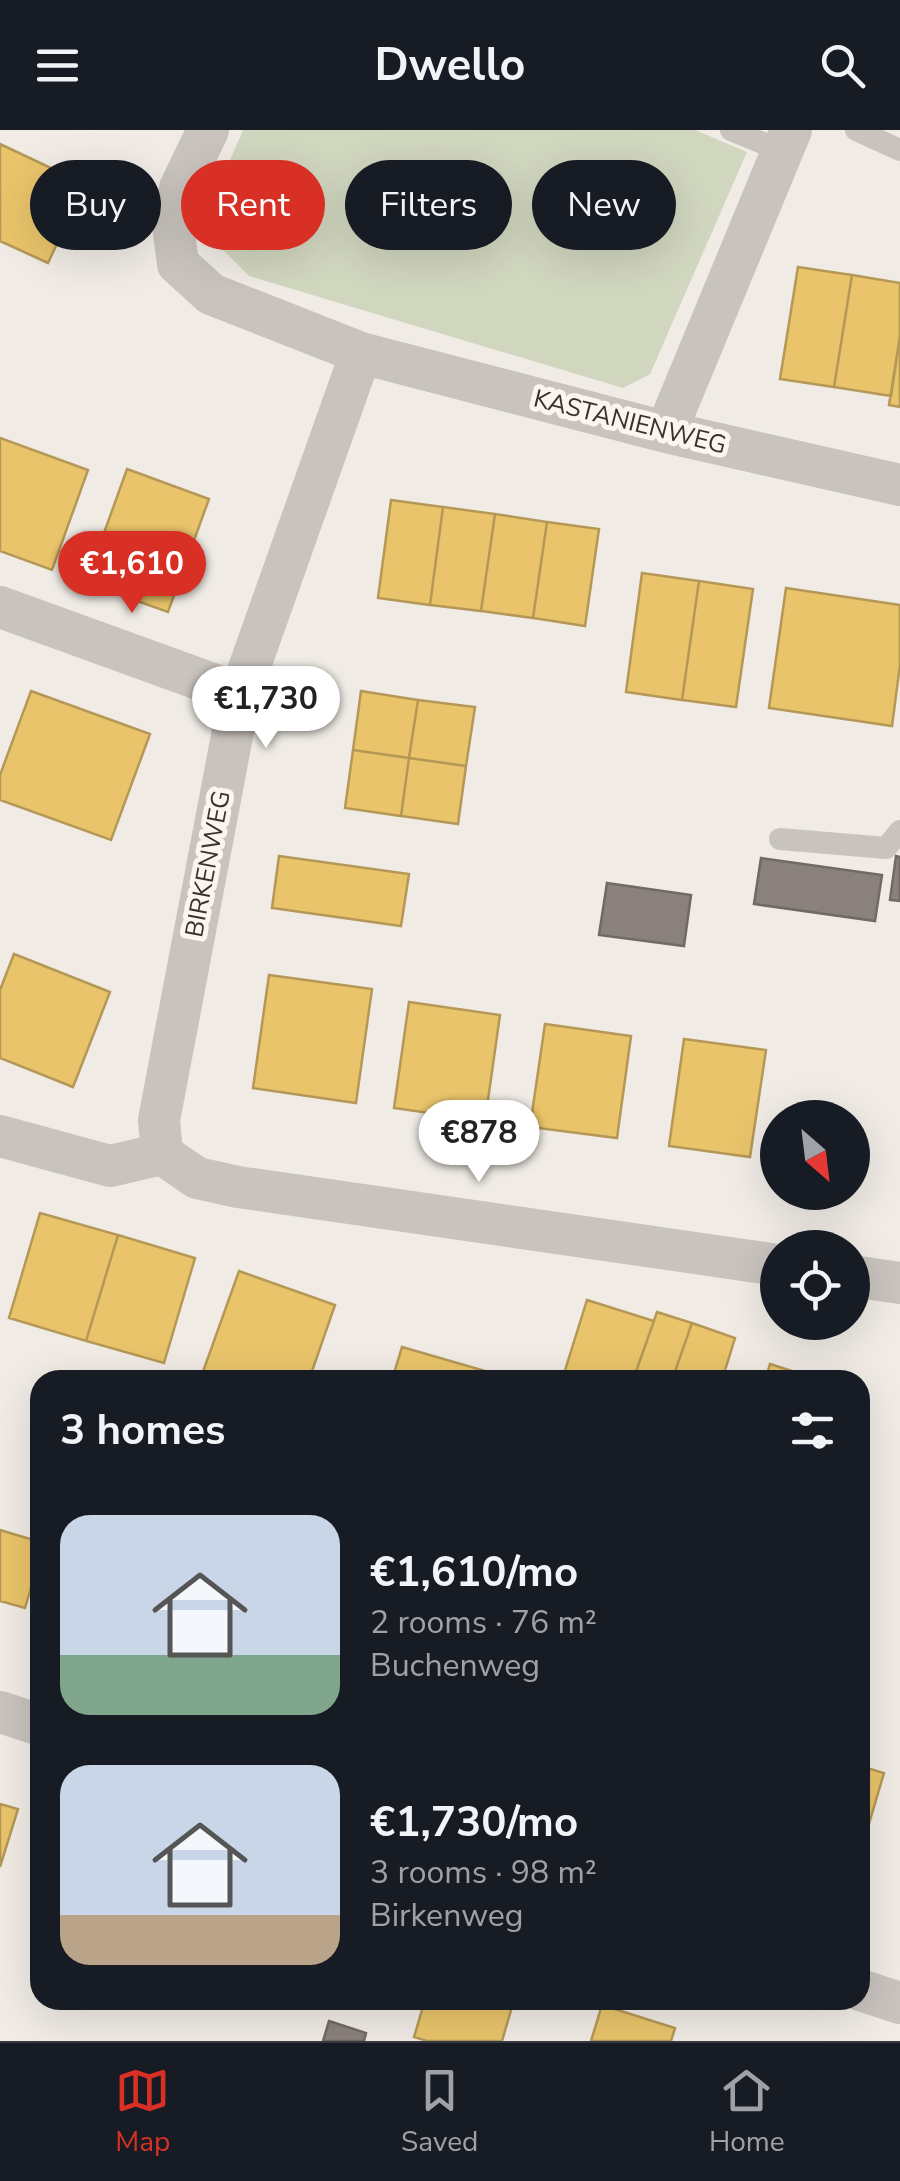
<!DOCTYPE html>
<meta charset="utf-8">
<style>
body{margin:0;font-family:"Nunito Sans",sans-serif;background:#20242c;color:#f1f3f6;height:100vh;display:flex;flex-direction:column;font-size:38px;white-space:nowrap}
*{box-sizing:border-box;margin:0}
p{font-size:32px;color:#9ea1a6}
.icon{flex:none;width:55px;height:55px;fill:none;stroke:currentColor;stroke-width:2;stroke-linecap:round;stroke-linejoin:round}
.map{position:relative;flex:1;overflow:hidden}
.sheet{position:absolute;left:30px;top:1240px;width:840px;height:640px;display:flex;flex-direction:column;background:#171b24;border-radius:30px;box-shadow:0 10px 40px #0002}
.sheet>*{flex:none}
.banner{position:absolute;left:30px;top:30px;width:840px;height:90px;display:flex;gap:20px}
.needle{width:65px;rotate:152deg}
.fabs{position:absolute;left:760px;top:970px;display:grid;gap:20px}
.fabs a{display:grid;place-items:center;width:110px;height:110px;border-radius:50%;background:#171b24;box-shadow:0 10px 40px #0002;font-size:50px}
.price{position:absolute;translate:-50% -85px;padding:0 22px;border-radius:35px;background:#fff;color:#222;font-size:32px;line-height:65px;filter:drop-shadow(0 2px 5px #0008)}
.price::after{content:'';position:absolute;left:50%;top:60px;width:30px;height:22px;margin-left:-15px;background:inherit;clip-path:polygon(0 0,100% 0,50% 100%)}
.price.on{background:#d93025;color:#fff}
ul{padding:0;list-style:none}
li{display:flex;align-items:center;gap:30px;height:250px;padding:0 30px}
li span{display:grid;place-items:center;flex:none;width:280px;height:200px;border-radius:30px;color:#555}
li>.icon{margin-inline-start:auto}
span .icon{width:120px;height:120px;fill:#fffc;stroke-width:1}
li b{font-size:42px}
h2{display:flex;justify-content:space-between;align-items:center;height:120px;padding:0 30px;font-size:42px}
.pill{padding:0 35px;border-radius:45px;background:#171b24;box-shadow:0 10px 40px #0002;font-size:35px;line-height:90px}
.pill.on{background:#d93025;color:#fff}
header{display:flex;justify-content:space-between;align-items:center;height:130px;padding:0 30px;background:#171b24;font-size:45px;font-weight:700}
.tabs{display:flex;justify-content:space-around;align-items:center;height:140px;border-top:2px solid #363941;background:#171b24;font-size:28px;color:#9ea1a6}
.tabs a{display:grid;justify-items:center;gap:5px}
.tabs .on{color:#d93025}
.map>svg:first-child{display:block}
</style>
<header><svg class="icon" aria-label="menu" viewBox="0 0 24 24"><path d="M4 6h16M4 12h16M4 18h16"/></svg>Dwello<svg class="icon" aria-label="search" viewBox="0 0 24 24"><circle cx="10" cy="10" r="6"/><path d="M15 15l6 6"/></svg></header>
<div class="map">
<svg width="900" height="1911" viewBox="0 0 900 1911">
<rect width="100%" height="100%" fill="#f0ebe5"/>
<path fill="#d1d6bf" d="M243,0H695L747,22L650,244L623,258L249,146L217,114L210,77Z"/>
<path fill="#e9c46a" stroke="#b59857" stroke-width="2.5" d="M0,14L85,54L48,133L0,111Z
M798,137L852,145L834,257L780,249Z
M852,145L900,153V206L891,266L834,257Z
M900,206V277L889,275Z
M0,308L88,340L52,440L0,421Z
M127,339L209,369L168,482L86,453Z
M391,370L443,377L430,475L378,468Z
M443,377L495,384L481,481L430,475Z
M495,384L547,392L533,488L481,481Z
M547,392L599,399L585,496L533,488Z
M642,443L699,451L682,570L626,562Z
M699,451L753,459L736,577L682,570Z
M786,458L900,475V535L892,596L769,578Z
M31,561L150,604L111,710L0,670V645Z
M361,561L418,570L409,628L353,620Z
M418,570L475,577L466,636L409,628Z
M353,620L409,628L401,686L345,678Z
M409,628L466,636L458,694L401,686Z
M279,726L409,744L401,796L272,778Z
M14,824L110,862L73,957L0,928V860Z
M269,845L372,859L356,973L253,958Z
M409,872L500,885L485,991L394,978Z
M545,894L631,906L617,1008L530,997Z
M684,909L766,920L750,1027L669,1016Z
M40,1083L118,1105L86,1211L9,1188Z
M118,1105L195,1128L164,1233L86,1211Z
M239,1141L335,1175L309,1250H200Z
M587,1170L654,1191L633,1250H562Z
M657,1182L692,1193L672,1250H633Z
M692,1193L735,1208L722,1250H672Z
M402,1217L489,1242L487,1250H392Z
M770,1234L820,1250H765Z
M0,1400L40,1412V1454L33,1451L25,1478L0,1471Z
M860,1636L884,1643L860,1724Z
M0,1674L18,1679L0,1737Z
M425,1870H514L502,1911H427L414,1907Z
M602,1875L675,1898L671,1911H591Z"/>
<path fill="#8a817c" stroke="#726964" stroke-width="2.5" d="M896,726L900,727V771L890,770Z
M761,728L882,745L875,791L754,774Z
M607,753L691,765L684,816L599,805Z
M329,1891L366,1903L364,1911H323Z"/>
<g fill="none" stroke-linecap="round" stroke-linejoin="round">
<path stroke="#c9c3be" stroke-width="22" d="M731,0L782,21
M856,0L900,20
M780,709L886,718L900,701"/>
<path stroke="#c9c3be" stroke-width="42" d="M208,0L180,58L173,95L178,134L211,164L361,223L666,302L900,355
M666,302L791,0
M0,477L240,564
M0,1006L110,1036L162,1024L197,1048L238,1057L778,1135
M162,1024L159,990L240,564L361,223
M852,1146L900,1153
M0,1582L40,1595
M860,1860L900,1873"/>
</g>
<g text-anchor="middle" dominant-baseline="central" stroke-width="10" stroke-linejoin="round" paint-order="stroke">
<g font-size="25" fill="#3b302b" stroke="#fbf5ee">
<text transform="translate(630 292) rotate(14)">KASTANIENWEG</text>
<text transform="translate(208 734) rotate(-79)">BIRKENWEG</text>
</g>
</g>
</svg>
<div class="fabs">
<a><svg class="needle" viewBox="-14 -14 28 28"><path d="M0-13l5 13h-10z" fill="#e53935"/><path d="M0 13l5-13h-10z" fill="#9ea1a6"/></svg></a>
<a><svg class="icon" aria-label="locate" viewBox="0 0 24 24"><circle cx="12" cy="12" r="6"/><path d="M12 2v4M12 18v4M2 12h4M18 12h4"/></svg></a>
</div>
<b class="price on" style="left:132px;top:486px">€1,610</b>
<b class="price" style="left:266px;top:621px">€1,730</b>
<b class="price" style="left:479px;top:1055px">€878</b>
<div class="banner">
<a class="pill">Buy</a>
<a class="pill on">Rent</a>
<a class="pill">Filters</a>
<a class="pill">New</a>
</div>
<section class="sheet">
<h2>3 homes<svg class="icon" aria-label="filters" viewBox="0 0 24 24"><path d="M4 7h16M4 17h16"/><circle cx="9" cy="7" r="2"/><circle cx="15" cy="17" r="2"/></svg></h2>
<ul>
<li><span style="background:linear-gradient(#c9d6e8 70%,#7fa58c 0)"><svg class="icon" aria-label="home" viewBox="0 0 24 24"><path d="M3 11l9-7 9 7M6 9v11h12V9"/></svg></span><div><b>€1,610/mo</b><p>2 rooms · 76 m²</p><p>Buchenweg</p></div></li>
<li><span style="background:linear-gradient(#c9d6e8 75%,#b9a48a 0)"><svg class="icon" aria-label="home" viewBox="0 0 24 24"><path d="M3 11l9-7 9 7M6 9v11h12V9"/></svg></span><div><b>€1,730/mo</b><p>3 rooms · 98 m²</p><p>Birkenweg</p></div></li>
</ul>
</section>
</div>
<nav class="tabs">
<a class="on"><svg class="icon" aria-label="map" viewBox="0 0 24 24"><path d="M3 6l6-2 6 2 6-2v14l-6 2-6-2-6 2zM9 4v14M15 6v14"/></svg>Map</a>
<a><svg class="icon" aria-label="saved" viewBox="0 0 24 24"><path d="M7 4h10v16l-5-4-5 4z"/></svg>Saved</a>
<a><svg class="icon" aria-label="home" viewBox="0 0 24 24"><path d="M3 11l9-7 9 7M6 9v11h12V9"/></svg>Home</a>
</nav>
